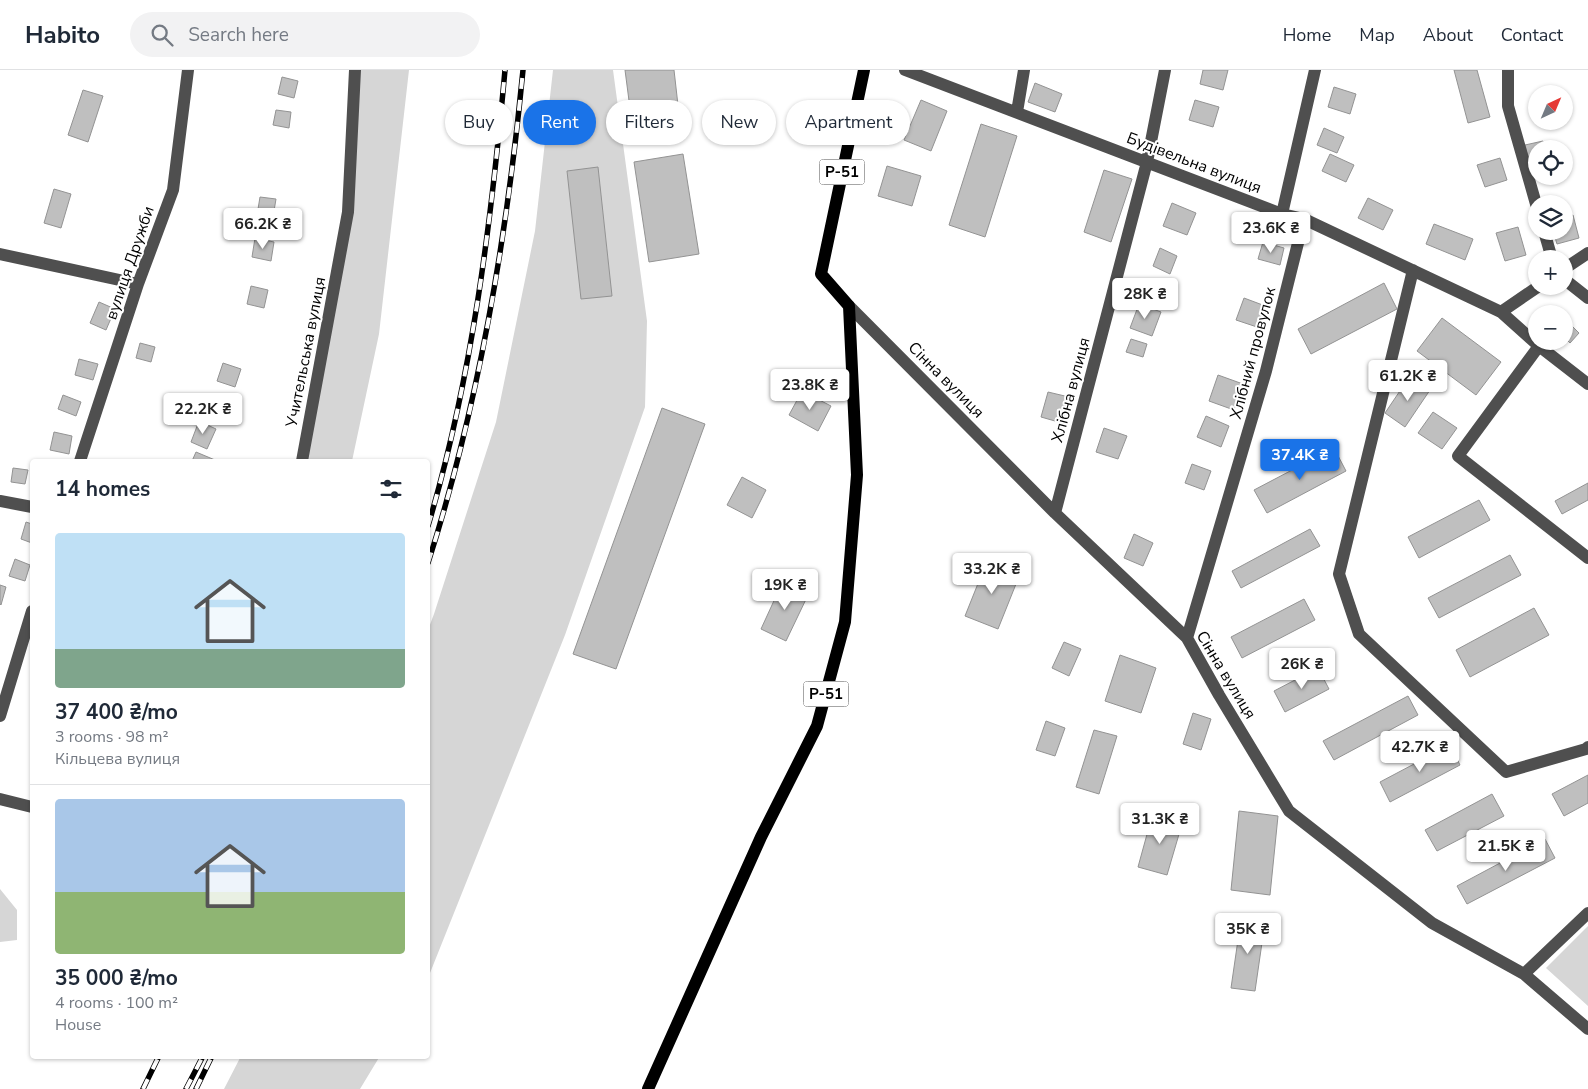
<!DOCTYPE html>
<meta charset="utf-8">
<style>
body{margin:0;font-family:"Nunito Sans",sans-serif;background:#f2f2f3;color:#1f2937;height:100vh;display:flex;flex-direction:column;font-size:19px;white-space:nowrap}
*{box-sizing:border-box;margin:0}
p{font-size:16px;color:#747a83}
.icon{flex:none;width:28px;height:28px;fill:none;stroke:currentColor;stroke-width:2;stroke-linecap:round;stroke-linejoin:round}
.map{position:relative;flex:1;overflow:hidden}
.side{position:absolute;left:30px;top:389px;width:400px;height:600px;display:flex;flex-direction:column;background:#fff;border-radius:5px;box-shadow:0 1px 4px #0004}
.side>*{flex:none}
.guide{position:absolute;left:445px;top:30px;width:475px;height:45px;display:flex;gap:10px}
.needle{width:32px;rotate:44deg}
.tools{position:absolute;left:1528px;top:15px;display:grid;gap:10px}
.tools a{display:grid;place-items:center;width:45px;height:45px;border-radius:50%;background:#fff;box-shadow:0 1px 4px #0004;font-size:25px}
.price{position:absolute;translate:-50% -42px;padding:0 11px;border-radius:5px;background:#fff;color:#222;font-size:16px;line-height:32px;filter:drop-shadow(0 1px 2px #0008)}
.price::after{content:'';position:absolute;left:50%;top:30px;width:15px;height:11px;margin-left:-8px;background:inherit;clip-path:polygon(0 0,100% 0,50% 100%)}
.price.current{background:#1a73e8;color:#fff}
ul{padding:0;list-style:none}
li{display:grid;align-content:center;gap:10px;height:265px;padding:0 25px}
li+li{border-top:1px solid #e0e1e3}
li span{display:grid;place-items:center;height:155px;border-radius:5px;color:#555}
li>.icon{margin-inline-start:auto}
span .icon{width:90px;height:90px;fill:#fffc;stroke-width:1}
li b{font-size:21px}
h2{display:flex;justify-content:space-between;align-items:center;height:60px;padding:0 25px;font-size:21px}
.tag{padding:0 18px;border-radius:22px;background:#fff;box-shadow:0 1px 4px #0004;font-size:18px;line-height:45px}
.tag.current{background:#1a73e8;color:#fff}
header{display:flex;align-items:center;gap:30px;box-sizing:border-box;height:70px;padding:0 25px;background:#fff;border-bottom:1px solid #e0e1e3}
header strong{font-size:24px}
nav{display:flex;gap:28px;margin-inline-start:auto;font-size:18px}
.search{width:350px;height:45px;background:#f2f2f3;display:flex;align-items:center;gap:12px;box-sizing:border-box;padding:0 18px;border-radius:28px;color:#747a83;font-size:19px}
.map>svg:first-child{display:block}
</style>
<header>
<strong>Habito</strong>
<div class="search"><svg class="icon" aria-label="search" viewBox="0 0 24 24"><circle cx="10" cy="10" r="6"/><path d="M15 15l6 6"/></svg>Search here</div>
<nav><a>Home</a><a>Map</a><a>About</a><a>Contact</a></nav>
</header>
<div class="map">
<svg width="1588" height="1019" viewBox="0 0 1588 1019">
<rect width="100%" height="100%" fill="#fff"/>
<path fill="#d6d6d6" d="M355,0H409L379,264L352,391H302L348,142Z
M553,0H613L647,251L645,337L565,565L428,908V560L434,544L496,352L535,161Z
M0,819L17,840V870L0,872Z
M1588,856V936L1546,898Z
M241,986H380L360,1019H224Z"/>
<path fill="#bfbfbf" stroke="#939393" d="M625,0H674L679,44L631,46Z
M1203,0H1228L1223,20L1200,14Z
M1454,0H1477L1490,47L1468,53Z
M282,7L298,11L294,28L278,24Z
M1035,13L1062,24L1055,42L1028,32Z
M1334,17L1356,24L1350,44L1328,37Z
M83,20L103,26L88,72L68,65Z
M921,30L947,41L931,81L904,70Z
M1195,30L1219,37L1213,57L1189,50Z
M276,40L291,42L289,58L273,55Z
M981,54L1017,66L985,167L949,155Z
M1324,58L1344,67L1337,83L1317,75Z
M1543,71L1545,79H1536V96L1530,97L1525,75Z
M683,84L699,184L649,192L634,92Z
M1330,84L1354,95L1346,112L1322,101Z
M1500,88L1507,110L1485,117L1477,95Z
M887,96L921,106L912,136L878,126Z
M598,97L612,226L581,229L567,101Z
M1104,100L1132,109L1111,172L1084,162Z
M54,119L71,124L61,158L44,153Z
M260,127L276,129L273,147L257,145Z
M1368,128L1393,140L1383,160L1358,148Z
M1172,133L1196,143L1187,165L1163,156Z
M1573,145L1579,168L1557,174L1553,161H1564V148Z
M1434,154L1473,169L1465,190L1426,174Z
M1518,157L1526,185L1505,191L1496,163Z
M255,168L274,172L271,191L252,187Z
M1263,172L1284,178L1280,195L1258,189Z
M1160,178L1177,186L1170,204L1153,196Z
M1384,213L1397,239L1311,284L1298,259Z
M251,216L268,220L264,238L247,234Z
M1244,228L1268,237L1260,258L1236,250Z
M99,232L115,239L106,260L90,253Z
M1139,234L1161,242L1152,266L1130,258Z
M1442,248L1501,292L1476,325L1417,281Z
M1564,248L1579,263L1570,273L1564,267Z
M1131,269L1147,274L1143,287L1126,282Z
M140,273L155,277L151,292L136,288Z
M79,289L98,294L93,310L75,305Z
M223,293L241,299L235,317L217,311Z
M1218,305L1243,314L1234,340L1209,331Z
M1410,306L1430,320L1405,357L1385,343Z
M802,321L831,336L818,361L789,345Z
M1048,322L1069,327L1062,353L1041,347Z
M63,325L81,332L76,346L58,339Z
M662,338L705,354L616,599L573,584Z
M1433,342L1457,358L1442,379L1418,363Z
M1206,346L1229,356L1221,377L1197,367Z
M199,351L216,359L207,379L191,372Z
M1104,358L1127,366L1118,389L1096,382Z
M54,362L72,366L69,384L50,380Z
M1334,378L1346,401L1267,443L1254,420Z
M196,382L215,390V391H192Z
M1192,394L1211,401L1204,420L1185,413Z
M13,398L28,400L25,414L11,412Z
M742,407L766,420L752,448L727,435Z
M1588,413V430L1562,444L1555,431Z
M1479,430L1490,450L1419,488L1408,467Z
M26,452L32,454V473L21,469Z
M1310,459L1320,476L1241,518L1232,501Z
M1134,464L1153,473L1143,496L1124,488Z
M1510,485L1521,505L1439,548L1428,528Z
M15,489L30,495L25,511L9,506Z
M987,491L1020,504L998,559L965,546Z
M783,511L809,523L786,571L761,559Z
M0,515L6,517L1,535L0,534Z
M1304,529L1315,550L1242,588L1231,567Z
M1534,538L1549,565L1470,607L1456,580Z
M1064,572L1081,579L1069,606L1052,598Z
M1120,585L1156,598L1141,643L1105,631Z
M1318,598L1329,619L1285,642L1274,621Z
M1408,626L1418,645L1334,690L1323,671Z
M1193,643L1211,649L1201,680L1183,674Z
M1046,651L1065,658L1055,686L1036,680Z
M1094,660L1117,666L1099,724L1076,717Z
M1450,675L1460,695L1390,732L1380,712Z
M1588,705V733L1564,746L1552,724Z
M1492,724L1504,746L1437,781L1425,760Z
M1239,741L1278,746L1270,825L1231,820Z
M1152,746L1182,754L1167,805L1138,797Z
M1545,769L1555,788L1467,834L1457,816Z
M1241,849L1265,852L1255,921L1231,918Z"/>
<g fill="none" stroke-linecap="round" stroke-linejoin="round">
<path stroke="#4f4f4f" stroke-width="12" d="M905,0L1282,144L1304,149L1501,242L1539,276L1588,314
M1508,0V36L1536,134
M1017,42L1024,0
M1282,144L1315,0
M1544,161L1552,189
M0,184L138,214
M1564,199L1588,183
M1413,200L1339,504L1359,564L1506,702L1586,679L1588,677
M1564,209L1588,228
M849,236L1055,443L1187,568L1219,625L1289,741L1432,853L1524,904L1588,959
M1501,242L1539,216
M1539,276L1458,386L1588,488
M80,391L138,214L173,120L188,0
M302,391L348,142L355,0
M0,431L32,437
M1055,443L1147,92L1165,0
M1187,568L1266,301L1304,149
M0,646L32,541
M0,729L32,737
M1524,904L1588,843"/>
<path stroke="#000" stroke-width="12" d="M648,1019L761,767L817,656L845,552L857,405L849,236L821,204L864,0"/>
<g stroke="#000" stroke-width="5.5">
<path id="rail" d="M428,456C472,308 491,154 505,0
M428,493C479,334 507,167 523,0
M143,1019L159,986
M186,1019L203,986
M196,1019L212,986"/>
</g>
<use href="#rail" stroke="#fff" stroke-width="4" stroke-dasharray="11" stroke-linecap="butt"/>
</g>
<g text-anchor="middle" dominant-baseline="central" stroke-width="4" stroke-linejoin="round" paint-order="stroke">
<g fill="#fff" stroke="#4c4c4c" stroke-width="1">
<rect x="819.5" y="89.5" width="45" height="25" rx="4"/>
<rect x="803.5" y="611.5" width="45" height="25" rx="4"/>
</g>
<g font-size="15" font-weight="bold" fill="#000">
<text x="842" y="102">Р-51</text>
<text x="826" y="624">Р-51</text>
</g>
<g font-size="16" fill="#000" stroke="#fff">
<text transform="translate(1194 93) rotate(21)">Будівельна вулиця</text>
<text transform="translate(130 193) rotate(-71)">вулиця Дружби</text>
<text transform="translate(306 282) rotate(-79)">Учительська вулиця</text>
<text transform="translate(1253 283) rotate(-75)">Хлібний провулок</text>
<text transform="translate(946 310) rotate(45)">Сінна вулиця</text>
<text transform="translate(1071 320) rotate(-75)">Хлібна вулиця</text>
<text transform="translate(1226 605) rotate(59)">Сінна вулиця</text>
</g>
</g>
</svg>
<div class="tools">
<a><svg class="needle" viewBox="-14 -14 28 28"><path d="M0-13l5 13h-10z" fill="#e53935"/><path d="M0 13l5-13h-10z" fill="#747a83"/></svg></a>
<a><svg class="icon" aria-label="locate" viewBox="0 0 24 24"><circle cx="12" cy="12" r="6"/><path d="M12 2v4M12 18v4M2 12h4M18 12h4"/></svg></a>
<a><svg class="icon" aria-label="layers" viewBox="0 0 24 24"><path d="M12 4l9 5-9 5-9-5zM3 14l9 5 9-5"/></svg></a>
<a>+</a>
<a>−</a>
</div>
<b class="price" style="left:263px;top:180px">66.2K ₴</b>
<b class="price" style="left:1271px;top:184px">23.6K ₴</b>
<b class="price" style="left:1145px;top:250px">28K ₴</b>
<b class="price" style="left:1408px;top:332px">61.2K ₴</b>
<b class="price" style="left:810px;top:341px">23.8K ₴</b>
<b class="price" style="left:203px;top:365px">22.2K ₴</b>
<b class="price current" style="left:1300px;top:411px">37.4K ₴</b>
<b class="price" style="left:992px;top:525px">33.2K ₴</b>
<b class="price" style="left:785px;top:541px">19K ₴</b>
<b class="price" style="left:1302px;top:620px">26K ₴</b>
<b class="price" style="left:1420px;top:703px">42.7K ₴</b>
<b class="price" style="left:1160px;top:775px">31.3K ₴</b>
<b class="price" style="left:1506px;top:802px">21.5K ₴</b>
<b class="price" style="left:1248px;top:885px">35K ₴</b>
<div class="guide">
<a class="tag">Buy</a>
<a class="tag current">Rent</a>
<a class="tag">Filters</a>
<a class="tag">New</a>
<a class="tag">Apartment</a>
</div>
<section class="side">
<h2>14 homes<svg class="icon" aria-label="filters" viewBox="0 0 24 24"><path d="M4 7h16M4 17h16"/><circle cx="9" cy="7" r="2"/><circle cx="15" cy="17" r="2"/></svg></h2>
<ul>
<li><span style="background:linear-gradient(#bfe0f5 75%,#7fa58c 0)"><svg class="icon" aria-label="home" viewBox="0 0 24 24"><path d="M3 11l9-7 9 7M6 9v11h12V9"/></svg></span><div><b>37 400 ₴/mo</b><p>3 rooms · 98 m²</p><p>Кільцева вулиця</p></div></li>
<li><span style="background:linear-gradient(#a9c7e8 60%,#8fb573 0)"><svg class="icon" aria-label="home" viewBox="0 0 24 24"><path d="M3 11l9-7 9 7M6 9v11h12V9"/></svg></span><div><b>35 000 ₴/mo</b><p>4 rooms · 100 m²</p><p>House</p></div></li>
</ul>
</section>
</div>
